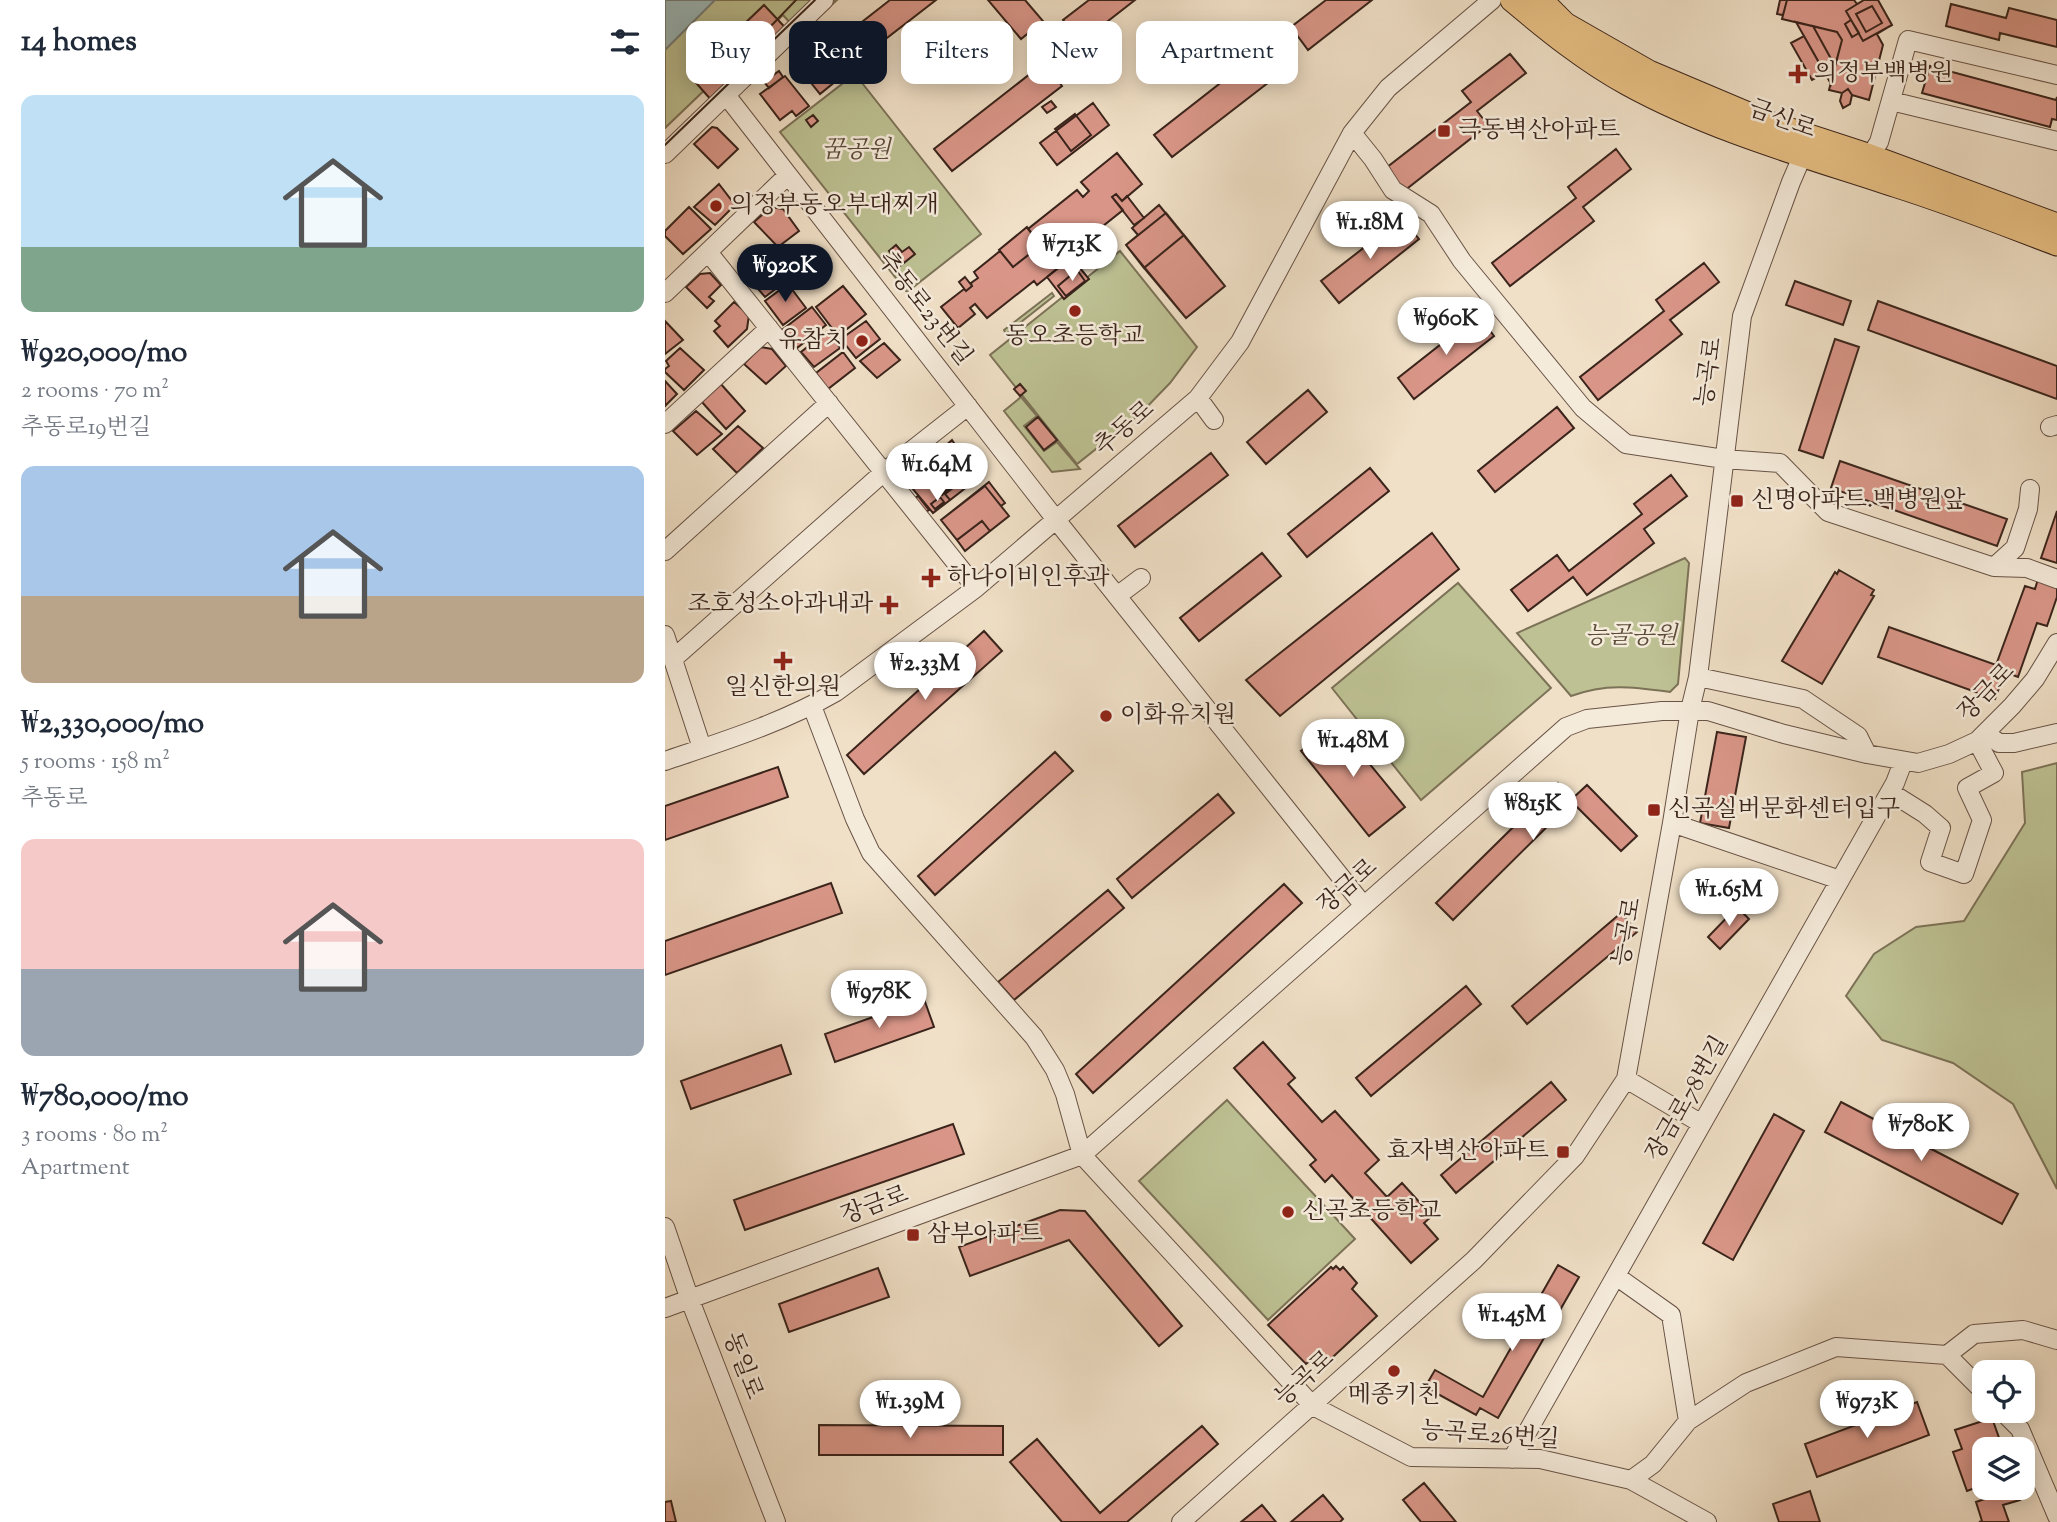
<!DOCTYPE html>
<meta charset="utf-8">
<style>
body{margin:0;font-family:"Sorts Mill Goudy","Noto Serif KR",serif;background:#f2f2f3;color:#1f2937;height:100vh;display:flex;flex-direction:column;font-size:26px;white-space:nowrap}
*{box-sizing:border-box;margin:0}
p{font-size:23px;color:#747a83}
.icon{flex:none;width:38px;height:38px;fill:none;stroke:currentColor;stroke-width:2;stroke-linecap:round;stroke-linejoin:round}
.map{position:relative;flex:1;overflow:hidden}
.panel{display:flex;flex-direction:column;background:#fff;width:665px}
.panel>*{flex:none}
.guide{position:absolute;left:21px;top:21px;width:665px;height:63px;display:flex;gap:14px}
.controls{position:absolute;left:1307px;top:1360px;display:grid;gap:14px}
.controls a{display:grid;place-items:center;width:63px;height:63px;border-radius:14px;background:#fff;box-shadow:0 4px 18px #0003;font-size:35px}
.price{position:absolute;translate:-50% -60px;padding:0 16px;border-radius:24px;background:#fff;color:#222;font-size:23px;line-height:46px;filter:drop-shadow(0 2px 4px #0008)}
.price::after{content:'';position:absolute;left:50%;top:42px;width:21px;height:16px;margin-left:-10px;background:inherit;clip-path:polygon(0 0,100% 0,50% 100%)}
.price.on{background:#111827;color:#fff}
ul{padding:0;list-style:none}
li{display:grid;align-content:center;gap:14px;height:371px;padding:0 21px}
li span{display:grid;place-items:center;height:217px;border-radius:14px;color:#555}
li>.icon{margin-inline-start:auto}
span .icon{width:126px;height:126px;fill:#fffc;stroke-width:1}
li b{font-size:30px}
h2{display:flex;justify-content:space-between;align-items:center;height:84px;padding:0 21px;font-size:30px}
.chip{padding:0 24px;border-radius:14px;background:#fff;box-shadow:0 4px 18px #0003;font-size:24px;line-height:63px}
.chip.on{background:#111827;color:#fff}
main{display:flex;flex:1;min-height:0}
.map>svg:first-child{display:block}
</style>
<main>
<section class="panel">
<h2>14 homes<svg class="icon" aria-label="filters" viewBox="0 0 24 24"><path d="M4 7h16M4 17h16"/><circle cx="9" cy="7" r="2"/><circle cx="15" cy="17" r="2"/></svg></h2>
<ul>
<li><span style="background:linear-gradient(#bfe0f5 70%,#7fa58c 0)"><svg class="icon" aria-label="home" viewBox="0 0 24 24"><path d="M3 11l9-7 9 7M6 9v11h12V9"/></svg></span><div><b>₩920,000/mo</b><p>2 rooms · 70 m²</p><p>추동로19번길</p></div></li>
<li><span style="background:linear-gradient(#a9c7e8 60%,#b9a48a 0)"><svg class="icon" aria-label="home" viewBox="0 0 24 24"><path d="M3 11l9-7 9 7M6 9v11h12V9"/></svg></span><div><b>₩2,330,000/mo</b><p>5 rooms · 158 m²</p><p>추동로</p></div></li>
<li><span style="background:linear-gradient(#f6c9c9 60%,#9aa5b1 0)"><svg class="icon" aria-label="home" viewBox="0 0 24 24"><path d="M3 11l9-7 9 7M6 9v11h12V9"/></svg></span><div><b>₩780,000/mo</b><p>3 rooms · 80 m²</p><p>Apartment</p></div></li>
</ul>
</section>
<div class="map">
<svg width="1392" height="1522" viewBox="0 0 1392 1522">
<rect width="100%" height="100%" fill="#f0e0c7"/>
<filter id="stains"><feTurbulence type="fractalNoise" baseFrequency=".00286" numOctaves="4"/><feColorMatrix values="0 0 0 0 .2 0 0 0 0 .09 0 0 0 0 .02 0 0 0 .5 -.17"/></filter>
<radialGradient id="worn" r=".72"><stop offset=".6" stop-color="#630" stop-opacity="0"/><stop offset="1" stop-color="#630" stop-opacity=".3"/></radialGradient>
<path fill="#bdc193" stroke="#7c7257" stroke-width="2" d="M0,0H172L135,34L118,15L0,128Z
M190,74L316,234L242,292L115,132Z
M455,251L532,347L505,383L475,414L412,464L325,355Z
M387,293L389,296L341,334L339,330Z
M356,397L372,416L359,426L379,451L392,442L415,469L387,472L339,411Z
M1020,558L1024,563L1013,684L1005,692C968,687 942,683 906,696L852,633Z
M793,583L886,688L756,800L667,688Z
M1392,763V1189L1348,1104L1288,1063L1217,1040L1181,996L1209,954L1251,927L1299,921L1360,823L1357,772Z
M562,1100L690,1239L603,1320L474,1181Z"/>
<path fill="#9cbbbc" stroke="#757f7c" stroke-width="2" d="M0,0H50L0,50Z"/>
<path fill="#d99688" stroke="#3a241b" stroke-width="2" d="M225,0H271L196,58L179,36Z
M323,0H360L378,21L356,39Z
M424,0H470L416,42L398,20Z
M661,0H707L643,50L626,27Z
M1115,0H1122L1118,15L1112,14Z
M1122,0H1189L1192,4L1199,0H1213L1227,25L1212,34L1218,45L1204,100L1187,95L1185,104L1178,108L1175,101L1177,93L1164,90L1177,40L1172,32L1117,19Z
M1199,0H1213L1227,25L1198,41L1181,11Z
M1286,4L1341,18L1344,8L1392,20V47L1335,33L1334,40L1281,26Z
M99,5L130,38L55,110L25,76Z
M1207,6L1217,23L1201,32L1191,14Z
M1186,20L1194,33L1187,37L1180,24Z
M1131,22L1148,26L1170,66L1166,84Z
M1148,26L1172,32L1177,40L1170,66Z
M1139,36L1160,73L1147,80L1126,43Z
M155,37L182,72L155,94L127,59Z
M599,49L617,72L507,157L489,135Z
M845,54L861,73L812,111L823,125L739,191L721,168L806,102L797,91Z
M379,63L397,86L287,171L269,149Z
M1265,66L1391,100L1392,97V120L1387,119L1385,127L1257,93Z
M114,71L118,77L104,88L99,82Z
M120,76L144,106L131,116L127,111L115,120L95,94Z
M1183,89L1187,95L1185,104L1178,108L1175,101L1177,93Z
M386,101L391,107L382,113L377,107Z
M428,103L444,125L392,165L375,143Z
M410,114L426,135L406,151L390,129Z
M148,115L153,121L146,127L141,120Z
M47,127L52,128L73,149L53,168L29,144Z
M951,149L966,169L918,207L929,221L845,286L827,263L911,198L903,187Z
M452,153L477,184L457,201L451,194L447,197L458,210L408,250L411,254L372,285L369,281L322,318L310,304L305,308L310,314L293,328L276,307L299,289L301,291L307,286L306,283L313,278L309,272L335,251L348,267L376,245L363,229L412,190L418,197L424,191L416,182Z
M54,184L70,205L50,225L29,207Z
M451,194L457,201L462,196L479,218L469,225L447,197Z
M494,205L560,286L521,318L461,245L473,235L467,228Z
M24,207L46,229L18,254L0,236V231Z
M106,207L118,209L134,231L113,247L89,222Z
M501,213L519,235L479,268L461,245Z
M737,218L754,239L674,303L656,281Z
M362,227L376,245L348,267L334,250Z
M519,235L560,286L521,318L479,268Z
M231,245L237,252L244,247L250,254L235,266L224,251Z
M406,257L424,279L399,299L382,277Z
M1039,263L1054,282L1005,320L1017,334L933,400L915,377L999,311L991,300Z
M107,264L121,281L100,297L87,282Z
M412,270L420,281L401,296L393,286Z
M45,273L56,285L44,297L49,301L42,308L21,287L35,274Z
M300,277L307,286L301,291L294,282Z
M1130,281L1186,301L1178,325L1121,305Z
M123,284L141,308L118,325L100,301Z
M178,286L201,314L173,336L151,307Z
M1213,301L1392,366V399L1203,330Z
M69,302L84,315L82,329L63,347L49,331L55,326L50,321Z
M147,307L161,325L132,348L117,330Z
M813,315L829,336L749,399L733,378Z
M0,321L18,340L0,354Z
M201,321L215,339L191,358L176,339Z
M163,331L175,348L149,367L136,352Z
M1170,339L1194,347L1158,458L1134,450Z
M219,343L235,360L212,378L195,361Z
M95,347L107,349L121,366L101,384L79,364Z
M15,348L39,370L19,390L0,372V369L4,366L1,361Z
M178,352L190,368L163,389L151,373Z
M0,381L12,394L0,406Z
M55,383L80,411L61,429L36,401Z
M355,384L361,391L355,396L349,389Z
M643,390L662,412L601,464L582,442Z
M892,407L909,428L830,492L813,471Z
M31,411L57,434L32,455L8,431Z
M373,417L392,440L379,450L361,427Z
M73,426L98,448L72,473L48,449Z
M287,440L291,446L283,453L279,447Z
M277,451L296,475L297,481L276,455L253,473L252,471Z
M546,453L563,475L470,547L453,526Z
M276,455L297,481L280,494L285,500L268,513L242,482Z
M1175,461L1342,519L1332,546L1166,488Z
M705,468L724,491L642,557L623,534Z
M1006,475L1022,496L979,529L989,543L922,595L908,577L863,611L846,590L892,555L904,571L977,514L969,504Z
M300,478H305L307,483L285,500L280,494Z
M283,479L288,485L277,494L272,488Z
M284,479L289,485L277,495L272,488Z
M324,482L340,503L336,506L344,516L325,531L317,521L292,540L276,520Z
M320,486L344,516L325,531L317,521L292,540L276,520Z
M320,486L344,516L325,531L317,521L292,540L276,520Z
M253,496L264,510L258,514L248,500Z
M275,497L279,502L270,509L266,504Z
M275,497L279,502L270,509L266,504Z
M1392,511V563L1376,558Z
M317,521L325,531L300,551L292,540Z
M767,533L794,569L615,716L581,680Z
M597,553L616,576L534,641L515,618Z
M1174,570L1209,590L1206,595L1209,596L1157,684L1117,661L1170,572L1172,574Z
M1373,579L1392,585V597L1382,626L1372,623L1353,677L1340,672L1330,699L1213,657L1224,627L1331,665L1360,586L1370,589Z
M319,631L337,651L199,774L182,755Z
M671,723L740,807L704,836L636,751Z
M1052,732L1081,737L1064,828L1035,823Z
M390,752L408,771L270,895L253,876Z
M113,767L123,797L0,840V806Z
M893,783L908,798L922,785L972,836L956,851L907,802L788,920L771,903Z
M553,794L569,813L467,898L452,879Z
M166,883L177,913L0,975V941Z
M619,884L637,903L428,1093L411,1074Z
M443,890L459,908L349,1000L333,982Z
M1072,907L1084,919L1055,949L1043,937Z
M956,913L972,932L862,1024L847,1006Z
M801,986L816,1004L706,1096L691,1078Z
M259,999L269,1027L170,1062L160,1034Z
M598,1042L630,1078L623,1084L657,1122L670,1111L714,1160L700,1173L722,1197L737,1183L767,1216L759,1223L773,1239L746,1263L667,1175L660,1182L645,1165L651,1160L569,1068Z
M116,1045L126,1074L26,1109L16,1081Z
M886,1082L901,1100L791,1193L776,1175Z
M1176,1102L1353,1194L1337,1224L1160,1132Z
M1109,1114L1139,1131L1068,1260L1038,1243Z
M288,1124L299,1154L80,1230L69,1200Z
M395,1210L420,1211L517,1326L494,1346L404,1240L305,1276L294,1247Z
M893,1265L914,1277L833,1418L815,1408L811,1415L760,1387L770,1370L818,1397Z
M671,1266L675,1270L678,1267L692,1283L687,1289L712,1316L655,1369L647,1359L641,1364L603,1325L666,1267L668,1269Z
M213,1268L224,1297L124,1332L114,1304Z
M1252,1402L1264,1435L1152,1477L1140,1444Z
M1327,1418L1338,1449H1320V1488H1351L1355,1500L1338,1505L1344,1522H1314L1317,1521L1311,1502L1323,1498L1318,1485L1302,1491L1288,1452L1297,1449L1290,1430Z
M154,1425L338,1426V1455H154Z
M537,1426L553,1444L462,1522H397L345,1462L372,1439L435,1513Z
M759,1483L791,1522H756L738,1500Z
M1145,1491L1155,1522H1114L1108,1504Z
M658,1495L678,1519L675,1522H626Z
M6,1501L11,1522H0V1502Z
M597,1505L611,1522H576Z"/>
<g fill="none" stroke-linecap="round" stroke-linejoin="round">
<g stroke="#685346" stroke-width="20">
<path id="minor" d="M61,95L392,521L699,906
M1226,101L1392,141
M687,133L708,159L728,190L766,214L797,261L918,408L961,444L1059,459L1115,463L1163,512L1329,567L1362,568L1392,579
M0,154L159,0
M1205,156L1214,142L1243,40L1392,75
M43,252L311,588
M0,293L123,175
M533,398L549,420
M0,424L104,328
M1385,427L1392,425
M0,551L164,403
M1329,567L1350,548L1363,509L1365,489
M452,596L476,578
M0,635L37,748
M8,659L219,472L303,406
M1033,677L1138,699L1193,736L1202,754
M147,706L190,819L206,853L369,1037L390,1070L400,1094L417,1155L648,1406L746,1457L875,1459L966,1480L1042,1522
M1320,733L1334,743H1349L1392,733
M0,761C59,741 117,723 171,692L311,588L533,398L575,342L687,133L723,88L827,0
M1225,792L1260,814L1276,828L1265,862L1299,874L1317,820L1302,788L1329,773L1312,741
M1007,823L1175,880
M961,1079L1037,1124
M0,1227L25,1300L111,1522
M951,1276L1006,1315L1023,1421
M0,1308L417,1155L901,727L922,719L997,711H1043L1119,734L1202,754L1253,763L1284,754L1312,741L1347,706L1370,679L1392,643
M1282,1355L1309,1334L1358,1330L1392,1340
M1336,1410L1355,1429L1392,1516
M847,1459L1230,783L1238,762
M966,1480L988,1464L1023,1421L1081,1383L1171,1347L1282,1355L1320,1393
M516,1522L809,1260L910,1156L961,1079L1007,823L1025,710L1033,677L1077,316L1126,182L1142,145"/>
</g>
<g stroke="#3a241b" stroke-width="25">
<path id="major" d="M847,0C884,31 921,61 963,84C1047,130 1141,156 1232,186C1286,203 1339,224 1392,244
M876,0L900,24L984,72L1107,124L1205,156L1392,225"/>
</g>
<use href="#minor" stroke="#f5ebdb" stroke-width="18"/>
<use href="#major" stroke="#e8c084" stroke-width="23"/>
<path stroke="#3a241b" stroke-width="2" d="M51,83L131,0
M0,145L150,0"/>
</g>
<g fill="#8f2418" stroke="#f5ebdb" stroke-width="2.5">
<path d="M1129.5 63.5h7v7h7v7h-7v7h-7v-7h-7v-7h7z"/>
<rect x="772" y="124" width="14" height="14" rx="3.5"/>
<circle cx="51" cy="206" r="7"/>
<circle cx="410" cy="311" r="7"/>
<circle cx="197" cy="341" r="7"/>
<rect x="1065" y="494" width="14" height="14" rx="3.5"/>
<path d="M262.5 567.5h7v7h7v7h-7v7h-7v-7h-7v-7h7z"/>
<path d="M220.5 594.5h7v7h7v7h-7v7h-7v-7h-7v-7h7z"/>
<path d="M114.5 650.5h7v7h7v7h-7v7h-7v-7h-7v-7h7z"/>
<circle cx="441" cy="716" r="7"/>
<rect x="982" y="803" width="14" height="14" rx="3.5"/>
<rect x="891" y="1145" width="14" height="14" rx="3.5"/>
<circle cx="623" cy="1212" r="7"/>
<rect x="241" y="1228" width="14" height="14" rx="3.5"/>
<circle cx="729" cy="1371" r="7"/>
</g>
<g text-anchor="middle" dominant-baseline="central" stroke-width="5" stroke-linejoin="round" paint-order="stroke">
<g font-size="24" fill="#3a241b" stroke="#f5ebdb" text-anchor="start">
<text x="1149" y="74">의정부백병원</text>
<text x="793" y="131">극동벽산아파트</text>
<text x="65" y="206">의정부동오부대찌개</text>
<text x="410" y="337" text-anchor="middle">동오초등학교</text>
<text x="183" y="341" text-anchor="end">유참치</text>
<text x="1086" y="501">신명아파트.백병원앞</text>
<text x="282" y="578">하나이비인후과</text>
<text x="208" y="605" text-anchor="end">조호성소아과내과</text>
<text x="118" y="688" text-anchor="middle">일신한의원</text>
<text x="455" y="716">이화유치원</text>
<text x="1003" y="810">신곡실버문화센터입구</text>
<text x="884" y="1152" text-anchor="end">효자벽산아파트</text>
<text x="637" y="1212">신곡초등학교</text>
<text x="262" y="1235">삼부아파트</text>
<text x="729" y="1396" text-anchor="middle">메종키친</text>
</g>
<g font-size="24" fill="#3a241b" stroke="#f5ebdb">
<text transform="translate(1117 120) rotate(20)">금신로</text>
<text transform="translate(259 309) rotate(52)">추동로23번길</text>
<text transform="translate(1045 372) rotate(-82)">능곡로</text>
<text transform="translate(460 429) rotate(-41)">추동로</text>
<text transform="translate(1322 693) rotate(-46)">장금로</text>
<text transform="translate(683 887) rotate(-41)">장금로</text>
<text transform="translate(963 932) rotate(-80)">능곡로</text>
<text transform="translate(1023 1099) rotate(-60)">장금로78번길</text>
<text transform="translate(210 1206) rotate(-20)">장금로</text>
<text transform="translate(77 1366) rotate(69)">동일로</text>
<text transform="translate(640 1379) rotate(-42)">능곡로</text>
<text transform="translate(825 1436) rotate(4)">능곡로26번길</text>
</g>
<g font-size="24" font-style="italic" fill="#5b4b39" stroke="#f5ebdb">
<text x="191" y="151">꿈공원</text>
<text x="966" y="637">능골공원</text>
</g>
</g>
<rect width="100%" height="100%" filter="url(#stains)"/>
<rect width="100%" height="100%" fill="url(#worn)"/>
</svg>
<div class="controls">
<a><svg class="icon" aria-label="locate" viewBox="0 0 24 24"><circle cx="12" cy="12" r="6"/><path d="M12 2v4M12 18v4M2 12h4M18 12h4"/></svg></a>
<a><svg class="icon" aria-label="layers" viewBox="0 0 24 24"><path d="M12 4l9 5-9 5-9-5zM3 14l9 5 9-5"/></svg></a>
</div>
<b class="price" style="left:705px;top:261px">₩1.18M</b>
<b class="price" style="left:407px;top:283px">₩713K</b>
<b class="price on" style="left:120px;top:304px">₩920K</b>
<b class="price" style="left:781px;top:357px">₩960K</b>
<b class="price" style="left:272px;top:503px">₩1.64M</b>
<b class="price" style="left:260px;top:702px">₩2.33M</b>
<b class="price" style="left:688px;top:779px">₩1.48M</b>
<b class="price" style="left:868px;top:842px">₩815K</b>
<b class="price" style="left:1064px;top:928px">₩1.65M</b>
<b class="price" style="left:214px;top:1030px">₩978K</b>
<b class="price" style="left:1256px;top:1163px">₩780K</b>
<b class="price" style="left:847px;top:1353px">₩1.45M</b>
<b class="price" style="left:245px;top:1440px">₩1.39M</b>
<b class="price" style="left:1202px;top:1440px">₩973K</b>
<div class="guide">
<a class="chip">Buy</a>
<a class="chip on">Rent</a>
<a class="chip">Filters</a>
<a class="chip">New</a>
<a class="chip">Apartment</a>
</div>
</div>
</main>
